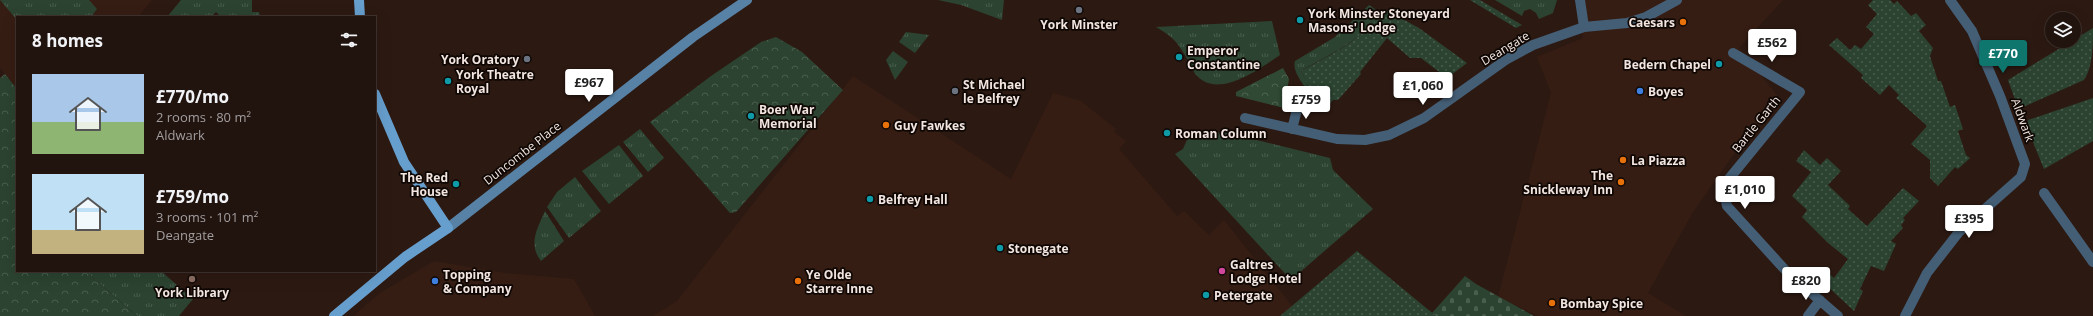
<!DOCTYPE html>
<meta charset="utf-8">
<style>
body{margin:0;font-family:"Open Sans",sans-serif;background:#291c17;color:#f1f3f6;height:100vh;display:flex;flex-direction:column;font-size:15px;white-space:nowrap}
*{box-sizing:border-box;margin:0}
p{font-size:13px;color:#a29e9e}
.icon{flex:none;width:22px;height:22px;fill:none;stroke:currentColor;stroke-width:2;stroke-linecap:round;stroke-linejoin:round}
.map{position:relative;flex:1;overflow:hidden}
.panel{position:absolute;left:16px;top:16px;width:360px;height:256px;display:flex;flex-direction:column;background:#21130e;border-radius:0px;box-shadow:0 4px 16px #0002,0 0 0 1px #3e322e}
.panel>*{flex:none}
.buttons{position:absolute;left:2045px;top:12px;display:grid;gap:8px}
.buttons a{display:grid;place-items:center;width:36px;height:36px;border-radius:50%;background:#21130e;box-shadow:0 4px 16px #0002,0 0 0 1px #3e322e;font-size:20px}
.price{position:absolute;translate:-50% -34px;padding:0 9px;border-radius:4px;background:#fff;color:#222;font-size:13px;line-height:26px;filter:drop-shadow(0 1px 2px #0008)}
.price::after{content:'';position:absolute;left:50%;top:24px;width:12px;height:9px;margin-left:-6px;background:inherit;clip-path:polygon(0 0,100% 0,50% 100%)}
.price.on{background:#0f766e;color:#fff}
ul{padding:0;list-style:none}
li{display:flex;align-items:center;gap:12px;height:100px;padding:0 16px}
li span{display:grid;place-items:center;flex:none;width:112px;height:80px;border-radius:0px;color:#555}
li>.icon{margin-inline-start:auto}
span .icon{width:48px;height:48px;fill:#fffc;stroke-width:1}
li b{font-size:17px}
h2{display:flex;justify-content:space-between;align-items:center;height:48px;padding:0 16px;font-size:17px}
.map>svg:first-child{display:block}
</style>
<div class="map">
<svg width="2093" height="316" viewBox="0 0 2093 316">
<defs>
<pattern id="grass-tufts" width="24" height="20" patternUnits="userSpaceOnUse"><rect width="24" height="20" fill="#2b4330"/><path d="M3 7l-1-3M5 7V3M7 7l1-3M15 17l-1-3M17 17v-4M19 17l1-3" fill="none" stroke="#4a5e4e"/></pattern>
<pattern id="forest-crowns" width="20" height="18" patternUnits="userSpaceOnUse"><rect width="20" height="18" fill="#2f4934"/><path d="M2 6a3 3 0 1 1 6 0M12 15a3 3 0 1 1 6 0" fill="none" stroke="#4e6351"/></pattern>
<pattern id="cemetery-stones" width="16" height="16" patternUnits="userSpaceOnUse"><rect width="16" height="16" fill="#2b4330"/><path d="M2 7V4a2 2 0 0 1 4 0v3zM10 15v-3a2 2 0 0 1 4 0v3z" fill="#4a5e4e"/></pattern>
<pattern id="park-crowns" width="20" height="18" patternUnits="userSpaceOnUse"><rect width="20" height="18" fill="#2b4330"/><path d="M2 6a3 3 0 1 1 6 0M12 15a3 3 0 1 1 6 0" fill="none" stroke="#4a5e4e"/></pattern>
<pattern id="garden-dots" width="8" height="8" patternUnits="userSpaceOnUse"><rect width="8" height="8" fill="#2b4330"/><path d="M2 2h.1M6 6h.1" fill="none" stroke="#4a5e4e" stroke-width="1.8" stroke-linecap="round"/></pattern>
</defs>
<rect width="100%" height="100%" fill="#2c1912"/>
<path fill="#361d13" d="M0,0H152L138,17H17V89L0,68Z
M1577,0H1783L1739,48L1781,100L1746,137L1693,212L1648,293L1686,316H1538L1498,297L1551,93L1537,57L1583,38Z
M853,76L1011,179L1053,93L1081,101L1116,129L1114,132L1126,141L1119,149L1177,216L1184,211L1209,235L1224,220L1300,316H653L677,301Z
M434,261L505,273L574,279L595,316H353L380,293Z"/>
<path fill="url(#grass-tufts)" d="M0,0H89L97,9L91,17H17V20Z
M181,0H252V12H259L260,17H218L219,15L216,12L211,17H167Z
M938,0H1004L1002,20L961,5Z
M1495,0H1557L1553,13L1539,19L1536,13L1530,9L1524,11L1522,16Z
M1369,5L1381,13C1361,41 1330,54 1301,71L1318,102C1310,92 1291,74 1295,61L1335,37Z
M1272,21L1280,55C1259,69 1219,99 1197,76C1193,72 1192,66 1189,62C1178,43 1175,38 1156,27Z
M906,32L929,35L915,53L899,42Z
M893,51L908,62L895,80L886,60Z
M640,129L664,158L648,172L623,142Z
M1210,132L1228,133L1330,158L1333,170L1373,209L1291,280L1175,154L1183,149L1189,135Z
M619,145L643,176L609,204L582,171Z
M575,177L601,211L569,238L547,207L557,192Z
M545,211L564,241L541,261C528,244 537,229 545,211Z
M85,271H161L193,299L179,316H137Z"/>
<path fill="url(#forest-crowns)" d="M1283,68L1289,79L1284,108L1236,96V92Z"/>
<path fill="url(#cemetery-stones)" d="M1465,276L1476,284L1534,316H1436L1432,313Z"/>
<path fill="url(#park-crowns)" d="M776,37L802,52L843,90L736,212L730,213L650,122L711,76L761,42Z
M5,74L17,89V271H85L137,316H0V78Z"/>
<path fill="url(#garden-dots)" d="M1470,0H1480L1522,25L1516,28Z
M1873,0H1890L1894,4L1897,1L1911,16L1916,13L1926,25L1919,31L1933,48L1930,56L1938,81H1941L1950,107L1955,105L1963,129L1958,131L1966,155L1970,158L1958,169L1955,167L1938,186L1930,178V160L1911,144L1927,126L1896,98L1899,95L1889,85L1880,95L1861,78L1863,75L1829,45L1837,38L1850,50L1855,45L1861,49L1874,34L1866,27L1877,14L1868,5Z
M1384,9L1419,28L1467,63L1447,78L1421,58H1410L1387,38L1360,72L1361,74L1338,100H1333L1325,110L1317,102L1301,71C1332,54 1364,39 1384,9Z
M2093,28C2093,44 2093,67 2084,80L2023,107L2017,105L2008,80Z
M2093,98V141L2044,169L2026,125L2028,120Z
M1804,150L1820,165L1827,158L1841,171L1828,185L1850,206L1848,209L1867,226L1903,188L1919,201L1903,218L1905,220L1901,225L1903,228L1891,241L1896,244L1884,271L1871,266L1860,289L1863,291L1854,311L1824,283L1831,275L1834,278L1848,259L1828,243L1802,217L1807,210L1792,196L1811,172L1796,161Z
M1357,251L1436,316H1280Z"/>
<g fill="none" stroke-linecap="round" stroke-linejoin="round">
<path stroke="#445e75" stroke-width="10" d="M1580,0L1584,27
M1733,53L1800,92L1728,180L1724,193L1727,206L1787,272L1838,316
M1245,118L1337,139L1365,140L1389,135L1424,118L1507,59L1533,45L1584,27L1627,23L1646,17L1677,0
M1292,129L1298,106
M2044,193L2093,262
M1808,316L1820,300
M1905,316L1927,273L1959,232L2021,177L2025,164L2000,96L1972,31L1950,0"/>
<path stroke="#5782a6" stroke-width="10" d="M448,228L693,37L747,0"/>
<path stroke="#669ecd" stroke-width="10" d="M359,0L360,17
M334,316L405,257L448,228L404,162L375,94"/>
</g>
<g fill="#6b7280" stroke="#0e0704" stroke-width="1.5">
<circle cx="1079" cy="10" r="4"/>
<circle cx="527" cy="59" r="4"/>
<circle cx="955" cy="91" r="4"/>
</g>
<g fill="#0f9aa8" stroke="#0e0704" stroke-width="1.5">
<circle cx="1300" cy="20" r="4"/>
<circle cx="1179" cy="57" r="4"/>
<circle cx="1719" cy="64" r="4"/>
<circle cx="448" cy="81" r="4"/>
<circle cx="751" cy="116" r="4"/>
<circle cx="1167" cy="133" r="4"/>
<circle cx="456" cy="184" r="4"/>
<circle cx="870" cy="199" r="4"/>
<circle cx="1000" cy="248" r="4"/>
<circle cx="1206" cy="295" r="4"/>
</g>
<g fill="#e8710a" stroke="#0e0704" stroke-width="1.5">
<circle cx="1683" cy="22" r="4"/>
<circle cx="886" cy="125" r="4"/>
<circle cx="1623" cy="160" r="4"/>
<circle cx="1621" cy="182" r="4"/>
<circle cx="798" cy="281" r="4"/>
<circle cx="1552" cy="303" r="4"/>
</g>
<g fill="#3f7fe0" stroke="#0e0704" stroke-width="1.5">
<circle cx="1640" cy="91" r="4"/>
<circle cx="435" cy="281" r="4"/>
</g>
<circle fill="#d1479c" stroke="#0e0704" stroke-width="1.5" cx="1222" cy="271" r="4"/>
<circle fill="#8d6e63" stroke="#0e0704" stroke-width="1.5" cx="192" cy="279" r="4"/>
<g text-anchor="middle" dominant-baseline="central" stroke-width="3.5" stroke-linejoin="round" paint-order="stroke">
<g font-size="12" font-weight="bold" fill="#f3e5e0" stroke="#0e0704" text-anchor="start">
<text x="1308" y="13">York Minster Stoneyard<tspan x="1308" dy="14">Masons' Lodge</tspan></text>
<text x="1675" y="22" text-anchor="end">Caesars</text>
<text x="1079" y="24" text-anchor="middle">York Minster</text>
<text x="1187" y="50">Emperor<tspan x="1187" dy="14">Constantine</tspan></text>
<text x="519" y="59" text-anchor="end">York Oratory</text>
<text x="1711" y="64" text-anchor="end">Bedern Chapel</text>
<text x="456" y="74">York Theatre<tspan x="456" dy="14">Royal</tspan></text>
<text x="963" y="84">St Michael<tspan x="963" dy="14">le Belfrey</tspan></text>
<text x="1648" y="91">Boyes</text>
<text x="759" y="109">Boer War<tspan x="759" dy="14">Memorial</tspan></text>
<text x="894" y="125">Guy Fawkes</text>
<text x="1175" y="133">Roman Column</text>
<text x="1631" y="160">La Piazza</text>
<text x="1613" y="175" text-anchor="end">The<tspan x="1613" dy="14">Snickleway Inn</tspan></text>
<text x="448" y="177" text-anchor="end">The Red<tspan x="448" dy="14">House</tspan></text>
<text x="878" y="199">Belfrey Hall</text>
<text x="1008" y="248">Stonegate</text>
<text x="1230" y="264">Galtres<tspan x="1230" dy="14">Lodge Hotel</tspan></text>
<text x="443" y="274">Topping<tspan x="443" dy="14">&amp; Company</tspan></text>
<text x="806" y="274">Ye Olde<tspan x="806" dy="14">Starre Inne</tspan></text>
<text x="192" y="292" text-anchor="middle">York Library</text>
<text x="1214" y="295">Petergate</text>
<text x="1560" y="303">Bombay Spice</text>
</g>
<g font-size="12" fill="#f3e5e0" stroke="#0e0704">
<text transform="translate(1505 48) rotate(-31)">Deangate</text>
<text transform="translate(2023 120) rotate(70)">Aldwark</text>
<text transform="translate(1756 124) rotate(-51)">Bartle Garth</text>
<text transform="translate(522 153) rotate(-38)">Duncombe Place</text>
</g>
</g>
</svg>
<div class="buttons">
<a><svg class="icon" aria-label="layers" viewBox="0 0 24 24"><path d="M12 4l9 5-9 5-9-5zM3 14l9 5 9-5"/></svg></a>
</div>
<b class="price" style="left:1772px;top:63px">£562</b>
<b class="price on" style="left:2003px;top:74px">£770</b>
<b class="price" style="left:589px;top:103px">£967</b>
<b class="price" style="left:1423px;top:106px">£1,060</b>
<b class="price" style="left:1306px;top:120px">£759</b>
<b class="price" style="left:1745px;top:210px">£1,010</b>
<b class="price" style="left:1969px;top:239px">£395</b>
<b class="price" style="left:1806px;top:301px">£820</b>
<section class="panel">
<h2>8 homes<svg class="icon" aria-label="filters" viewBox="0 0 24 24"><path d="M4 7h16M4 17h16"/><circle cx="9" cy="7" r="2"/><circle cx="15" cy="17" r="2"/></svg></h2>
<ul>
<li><span style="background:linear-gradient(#a9c7e8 60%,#8fb573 0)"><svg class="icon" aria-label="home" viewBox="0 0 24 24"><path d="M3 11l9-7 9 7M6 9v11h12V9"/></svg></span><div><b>£770/mo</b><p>2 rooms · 80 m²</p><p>Aldwark</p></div></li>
<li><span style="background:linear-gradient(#bfe0f5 70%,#c2b280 0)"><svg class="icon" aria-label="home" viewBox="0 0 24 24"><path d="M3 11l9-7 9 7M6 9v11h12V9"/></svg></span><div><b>£759/mo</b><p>3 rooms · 101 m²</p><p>Deangate</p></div></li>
</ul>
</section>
</div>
